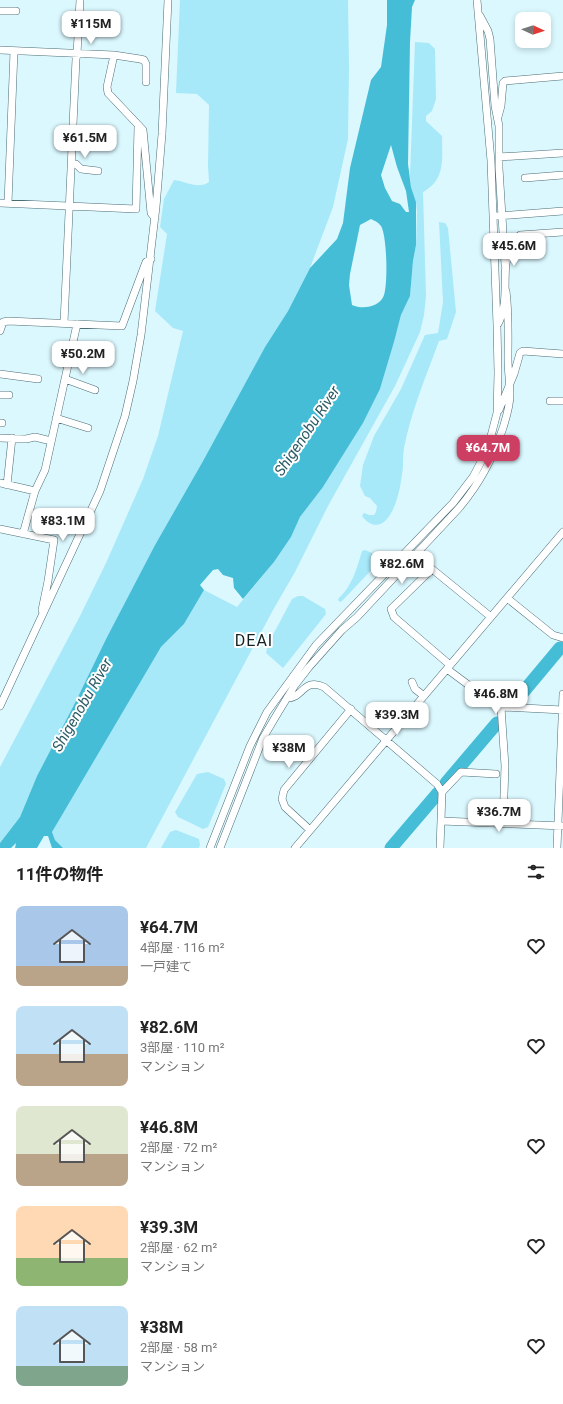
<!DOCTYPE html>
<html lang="ja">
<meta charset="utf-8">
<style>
body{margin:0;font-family:Roboto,"Noto Sans JP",sans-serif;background:#f2f2f2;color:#222;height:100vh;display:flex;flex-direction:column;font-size:15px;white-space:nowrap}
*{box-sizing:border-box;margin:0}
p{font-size:13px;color:#767676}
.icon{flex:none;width:22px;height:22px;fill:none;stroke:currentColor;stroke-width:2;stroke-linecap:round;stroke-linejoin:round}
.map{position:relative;height:848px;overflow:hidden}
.side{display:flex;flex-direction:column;background:#fff;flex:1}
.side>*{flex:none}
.needle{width:26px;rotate:93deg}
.buttons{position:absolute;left:515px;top:12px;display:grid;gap:8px}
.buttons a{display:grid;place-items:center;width:36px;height:36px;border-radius:8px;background:#fff;box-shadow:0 2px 6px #0003;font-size:20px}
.price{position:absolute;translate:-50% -34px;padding:0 9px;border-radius:8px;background:#fff;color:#222;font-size:13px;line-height:26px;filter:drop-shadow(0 1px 2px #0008)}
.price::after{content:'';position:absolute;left:50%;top:24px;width:12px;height:9px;margin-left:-6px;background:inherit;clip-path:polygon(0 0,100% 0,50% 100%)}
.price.active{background:#cd3e63;color:#fff}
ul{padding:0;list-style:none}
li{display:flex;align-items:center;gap:12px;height:100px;padding:0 16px}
li span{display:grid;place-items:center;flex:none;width:112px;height:80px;border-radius:8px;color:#555}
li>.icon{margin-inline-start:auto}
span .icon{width:48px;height:48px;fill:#fffc;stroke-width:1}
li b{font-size:17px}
h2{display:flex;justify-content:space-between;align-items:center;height:48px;padding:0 16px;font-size:17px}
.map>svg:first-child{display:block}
</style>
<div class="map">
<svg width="563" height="848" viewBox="0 0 563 848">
<rect width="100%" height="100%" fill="#dbf8ff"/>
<path fill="#a7e8f9" d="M180,0H348L349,68L348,139L333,207L310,268L288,311L265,347L203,461L155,545L106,639L75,703L37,776L20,817L0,843V767L80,616L106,563L143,479L158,436L183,331L173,328L155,311L167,234L160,227L164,199L174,180C185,181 198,190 209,182L208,166L209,105L197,94L176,93Z
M415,42L429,43L435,49L436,99L432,111L426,116V121L442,136C442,158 446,180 423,192L426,296L424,315L420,332L395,386L328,506L295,572L273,610L146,848H63L55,840L52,832L76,786L161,647L184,624L204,590L237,607L274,562L291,537L300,517L323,487L363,423L380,389L394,342L401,315L410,296L413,261L416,245L417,212L416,202L411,187L410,176Z
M439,222L445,223L448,228L456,312L447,339L439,341C426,376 411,412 404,448C403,454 403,461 403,467C401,483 398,506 387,519C378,529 369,525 362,516L364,513L369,515H374L376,512L377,506L370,498L365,496L360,486L363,465L374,436L401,389L425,335L438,333L443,302Z
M365,550L377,555L380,558L378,563L342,601L340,602L338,600L339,598C352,586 357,568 362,551Z
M298,596H303L325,609L326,614L283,668L266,653L268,644L292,599Z
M208,772L224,779L226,784L208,827L203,829L178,817L175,812L197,774Z
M176,830L199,839L200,845L199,848H161L170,832Z"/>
<path fill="#46bdd6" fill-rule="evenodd" d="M387,0H415L412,7L410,42L408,164L411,187L416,202V245L413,261L410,296L401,315L394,342L380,389L363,423L323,487L300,517L291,537L274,562L243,599L234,588L233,578L223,575L218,569L213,570L200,585L204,590L184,624L161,647L52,832L55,840L63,848H52L48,836H44L37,848H15L16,843L11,848H0V843L20,817L37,776L75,703L106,639L155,545L203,461L265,347L288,311L310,268L337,239L343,223L350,168L371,80L381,67L387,25ZM391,145L397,167L406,191L409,212H406L400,204L392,201L385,188L381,175ZM371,219C375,221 378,222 381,226C387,236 388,283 384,295C380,307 363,310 352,305L349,285L350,274L360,225Z"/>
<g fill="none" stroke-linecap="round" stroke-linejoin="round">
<path stroke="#46bdd6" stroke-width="13" d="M514,703L560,648
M446,783L497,723
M391,848L438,793"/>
<g stroke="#4c6c74" stroke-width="8">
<path id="street" d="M0,11H16
M480,16L488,31L490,39L495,106L499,126V168L505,265
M78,31L107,32
M0,50L114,55L140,59L144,60L146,64V82
M114,55L107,87L108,93L143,130L151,213L155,218
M498,117L501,106L503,83L505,81L563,76
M499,157L563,153
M71,164H76L81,169L98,171
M525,178L563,175
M0,203L136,209L138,127
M8,203L14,51
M497,216L563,211
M64,323L76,59L77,54L80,0
M498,324C511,299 500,272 510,247C512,243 517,239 520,235L563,232
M0,331L3,322L8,321L122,326L146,262L151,259
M0,374L38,379
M65,379L95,390
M0,395H9
M550,401H563
M499,410L514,374L520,353L523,351L563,354
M56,418L88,428
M0,423H2
M0,438L26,439L35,437L51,441
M0,483L35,491
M7,485L12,438
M0,529L54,540L48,581L42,610
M23,534L35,491L45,470L77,324
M507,598L553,635L563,638
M450,665L394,617L391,609L432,569L491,617
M447,669L490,701L501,707L563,710
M412,682L415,689L424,696
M287,698C303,699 303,677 324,687L437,784L442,792L440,848
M0,706L100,491L125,416L133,381L141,335L156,207L162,134L168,0
M501,707L505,766L503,823
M442,792L461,772L496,774
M441,821L563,826
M310,830L285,807L282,799L284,790L351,709
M210,848L250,746L267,712L316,645L453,503L473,477L483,458L491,436L497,413L498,373L497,325L491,161L477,0
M220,848L263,738L279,711L295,685L309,667L342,630L357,617L459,508C480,483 492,460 503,428C506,418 510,406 510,395C510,383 508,371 508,359C508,336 509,314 506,291
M295,848L563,532
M557,848L563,694"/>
</g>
<use href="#street" stroke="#fff" stroke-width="7"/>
</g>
<g text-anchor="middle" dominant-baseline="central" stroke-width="4" stroke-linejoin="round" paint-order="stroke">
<g font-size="15" font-style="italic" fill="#2a5b66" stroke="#fff">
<text transform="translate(307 431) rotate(-56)">Shigenobu River</text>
<text transform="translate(82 705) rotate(-60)">Shigenobu River</text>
</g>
<g font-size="16" letter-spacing="1" fill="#142124" stroke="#fff">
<text x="254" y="640">DEAI</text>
</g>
</g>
</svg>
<div class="buttons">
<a><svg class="needle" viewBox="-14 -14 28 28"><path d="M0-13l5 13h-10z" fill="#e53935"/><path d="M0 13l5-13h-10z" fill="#767676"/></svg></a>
</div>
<b class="price" style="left:91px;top:45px">¥115M</b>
<b class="price" style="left:85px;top:159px">¥61.5M</b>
<b class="price" style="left:514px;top:267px">¥45.6M</b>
<b class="price" style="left:83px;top:375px">¥50.2M</b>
<b class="price active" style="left:488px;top:469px">¥64.7M</b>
<b class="price" style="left:63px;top:542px">¥83.1M</b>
<b class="price" style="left:402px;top:585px">¥82.6M</b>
<b class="price" style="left:496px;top:715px">¥46.8M</b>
<b class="price" style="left:397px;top:736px">¥39.3M</b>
<b class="price" style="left:289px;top:769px">¥38M</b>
<b class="price" style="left:499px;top:833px">¥36.7M</b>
</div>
<section class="side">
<h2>11件の物件<svg class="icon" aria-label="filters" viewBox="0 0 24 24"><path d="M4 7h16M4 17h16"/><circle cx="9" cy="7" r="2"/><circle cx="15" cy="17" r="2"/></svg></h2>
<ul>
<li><span style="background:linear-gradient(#a9c7e8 75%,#b9a48a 0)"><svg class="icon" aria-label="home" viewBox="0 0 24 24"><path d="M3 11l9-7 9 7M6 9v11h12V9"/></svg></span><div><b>¥64.7M</b><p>4部屋 · 116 m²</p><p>一戸建て</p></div><svg class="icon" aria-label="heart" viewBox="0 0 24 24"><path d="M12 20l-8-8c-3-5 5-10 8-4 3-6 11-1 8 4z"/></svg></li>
<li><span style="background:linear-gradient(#bfe0f5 60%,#b9a48a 0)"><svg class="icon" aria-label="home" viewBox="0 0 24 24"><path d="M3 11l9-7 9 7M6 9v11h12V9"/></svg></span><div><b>¥82.6M</b><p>3部屋 · 110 m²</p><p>マンション</p></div><svg class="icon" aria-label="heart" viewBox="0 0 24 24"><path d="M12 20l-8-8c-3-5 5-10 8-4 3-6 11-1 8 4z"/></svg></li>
<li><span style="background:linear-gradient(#dfe7d0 60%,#b9a48a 0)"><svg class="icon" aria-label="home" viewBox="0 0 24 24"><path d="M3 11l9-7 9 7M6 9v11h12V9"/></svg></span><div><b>¥46.8M</b><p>2部屋 · 72 m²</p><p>マンション</p></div><svg class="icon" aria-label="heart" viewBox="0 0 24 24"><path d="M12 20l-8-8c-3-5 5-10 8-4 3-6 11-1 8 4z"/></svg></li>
<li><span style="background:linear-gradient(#ffd9b3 65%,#8fb573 0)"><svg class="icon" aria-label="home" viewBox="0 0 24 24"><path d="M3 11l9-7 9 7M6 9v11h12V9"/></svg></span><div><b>¥39.3M</b><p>2部屋 · 62 m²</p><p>マンション</p></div><svg class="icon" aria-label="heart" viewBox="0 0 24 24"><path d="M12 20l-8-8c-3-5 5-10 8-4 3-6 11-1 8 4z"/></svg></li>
<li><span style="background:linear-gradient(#bfe0f5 75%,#7fa58c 0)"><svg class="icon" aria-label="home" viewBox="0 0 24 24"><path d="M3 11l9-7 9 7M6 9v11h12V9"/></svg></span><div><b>¥38M</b><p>2部屋 · 58 m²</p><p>マンション</p></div><svg class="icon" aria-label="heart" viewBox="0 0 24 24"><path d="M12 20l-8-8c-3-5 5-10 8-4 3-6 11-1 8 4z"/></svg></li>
</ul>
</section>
